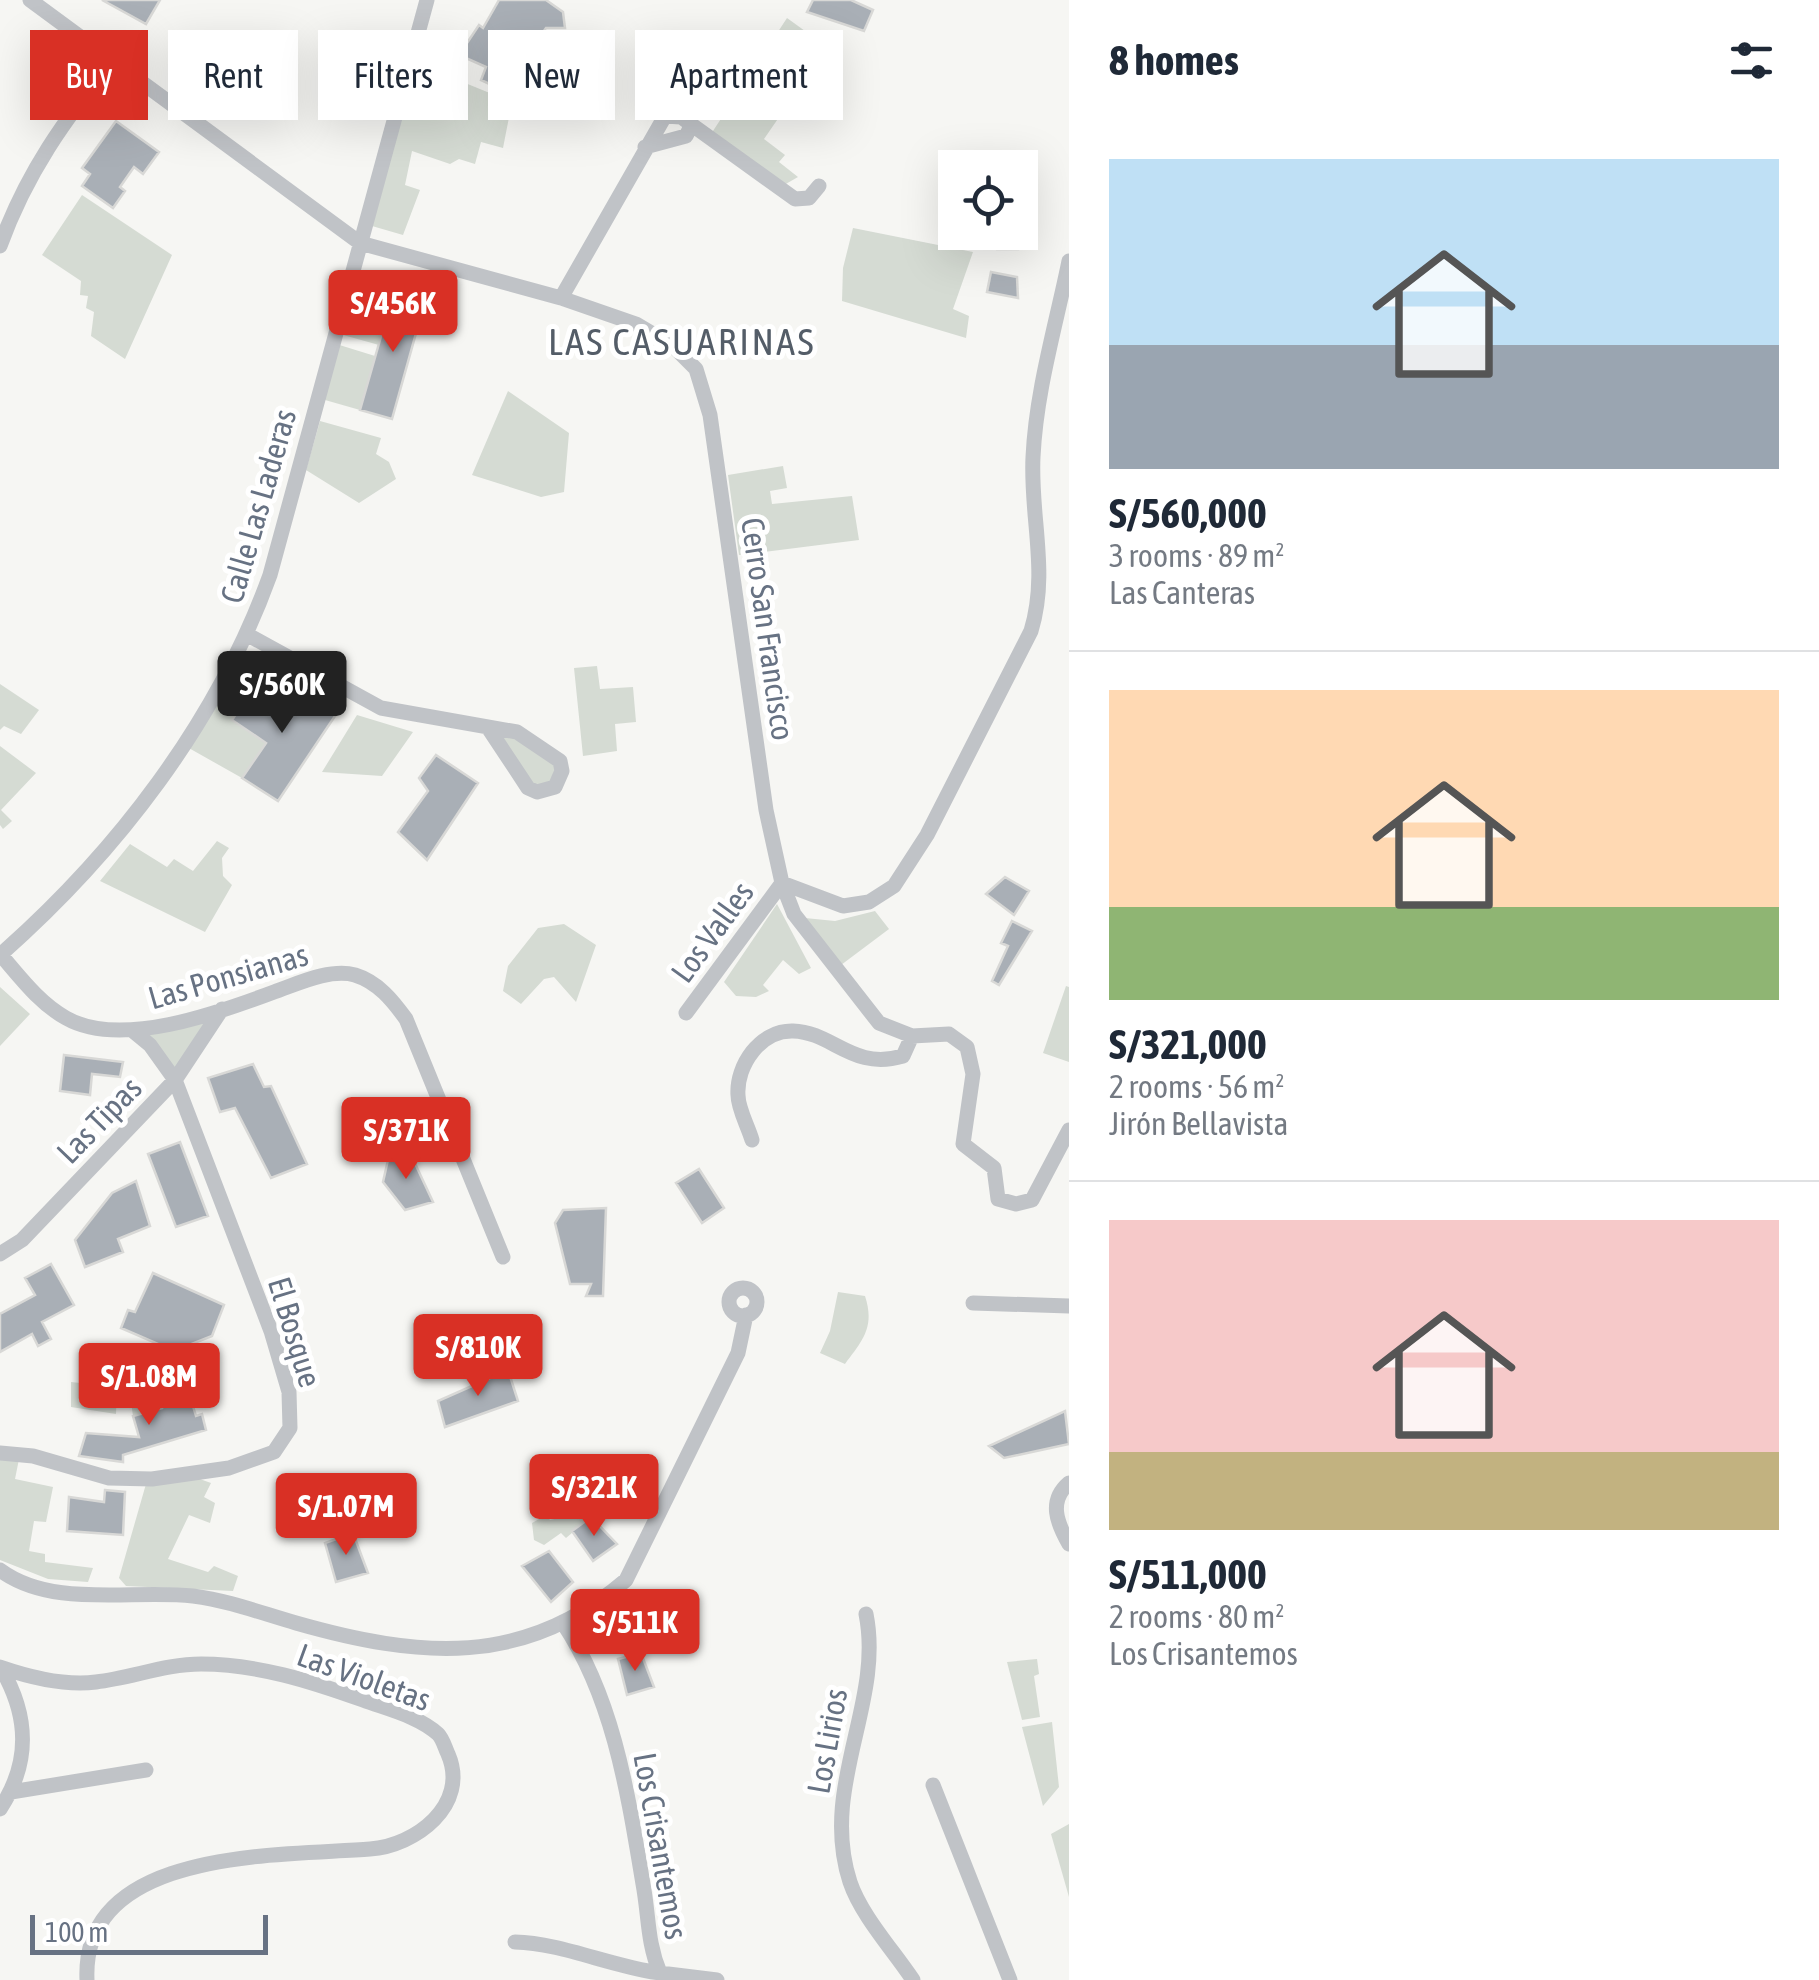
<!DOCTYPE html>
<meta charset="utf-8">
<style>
body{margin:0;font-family:"Asap Condensed",sans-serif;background:#f2f2f3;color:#1f2937;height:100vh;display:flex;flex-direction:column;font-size:38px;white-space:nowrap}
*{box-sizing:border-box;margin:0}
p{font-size:32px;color:#747a83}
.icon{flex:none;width:55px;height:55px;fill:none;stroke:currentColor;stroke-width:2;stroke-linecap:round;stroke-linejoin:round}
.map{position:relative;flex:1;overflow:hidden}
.side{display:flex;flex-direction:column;background:#fff;width:750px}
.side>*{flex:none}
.banner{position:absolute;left:30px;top:30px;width:888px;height:90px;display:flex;gap:20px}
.fabs{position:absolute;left:938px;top:150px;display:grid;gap:20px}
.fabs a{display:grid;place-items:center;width:100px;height:100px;border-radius:0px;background:#fff;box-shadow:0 10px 40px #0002;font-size:50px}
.scale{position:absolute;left:30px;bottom:25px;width:238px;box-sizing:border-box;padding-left:10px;border:5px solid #677283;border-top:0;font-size:28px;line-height:35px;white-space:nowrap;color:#677283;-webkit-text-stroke:8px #fff;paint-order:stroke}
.price{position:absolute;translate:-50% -85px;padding:0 22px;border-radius:10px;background:#d93025;color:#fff;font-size:32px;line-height:65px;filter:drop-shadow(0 2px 5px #0008)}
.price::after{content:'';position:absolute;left:50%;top:60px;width:30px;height:22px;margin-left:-15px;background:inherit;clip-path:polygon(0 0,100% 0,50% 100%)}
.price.active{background:#222;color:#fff}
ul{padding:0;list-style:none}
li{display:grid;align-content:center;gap:20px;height:530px;padding:0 40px}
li+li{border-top:2px solid #e0e1e3}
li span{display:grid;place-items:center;height:310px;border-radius:0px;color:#555}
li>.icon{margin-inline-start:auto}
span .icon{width:180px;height:180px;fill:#fffc;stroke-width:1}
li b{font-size:42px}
h2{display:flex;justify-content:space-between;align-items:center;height:120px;padding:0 40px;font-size:42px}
.chip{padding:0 35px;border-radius:0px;background:#fff;box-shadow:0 10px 40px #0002;font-size:35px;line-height:90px}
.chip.active{background:#d93025;color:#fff}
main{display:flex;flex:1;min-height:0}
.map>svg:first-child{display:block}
</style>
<main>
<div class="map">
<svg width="1069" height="1980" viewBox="0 0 1069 1980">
<rect width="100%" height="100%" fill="#f6f6f3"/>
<path fill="#d5dbd3" d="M787,18L841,57L816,93L802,84L764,139L785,155L779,162L798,177L784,185L711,134Z
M416,63L512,102L503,148L481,142L475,164L459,159L450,164L412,151L405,185L420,190L403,235L372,226Z
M82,195L172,255L125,359L91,336L94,312L86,308L88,296L80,295L81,281L42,255Z
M853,228L973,252L953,309L969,316L966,338L842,301L843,268Z
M351,277L394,291L379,345L336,333Z
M333,343L375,356L360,410L318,398Z
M508,391L569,433L564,492L541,497L472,475Z
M320,421L381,438L376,454L389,462L396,479L359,503L306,470Z
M783,466L787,488L770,491L772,504L852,496L859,540L739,555L728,475Z
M247,651L292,683L277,705L252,689L232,719L266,743L242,778L187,747Z
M597,666L600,689L633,687L636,722L615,724L617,751L583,756L574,668Z
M0,684L39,710L21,734L4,726L0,730Z
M357,715L413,732L382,776L322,772Z
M489,729L517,732L562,771L537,792Z
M0,746L36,773L1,810L12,821L3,829L0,825Z
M217,841L229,848L222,858L223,876L232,885L205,932L100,881L130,844L167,867L174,859L193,871Z
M777,904L811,968L799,974L783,960L763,985L769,991L756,997L736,996L724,982Z
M875,911L889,929L841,965L805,918L835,921Z
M564,924L596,945L576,1002L554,977L544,979L521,1004L503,991L508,966L538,928Z
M1066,986L1069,987V1062L1043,1053Z
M0,987L30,1014L0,1046Z
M222,1009L175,1080L133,1031Z
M838,1292L865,1296C875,1327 863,1340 845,1364L820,1353L830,1331Z
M157,1363L162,1408L133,1416L127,1373Z
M71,1382L117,1387L116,1414L71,1407Z
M0,1458L19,1459L15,1479L53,1487L46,1522L34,1521L29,1551L45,1554V1562L93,1568L88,1582L48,1579L0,1560Z
M197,1478L211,1483L204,1497L215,1503L210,1523L189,1515L168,1559L208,1572L214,1566L238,1576L233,1591L126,1586L119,1578L146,1484Z
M564,1502L591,1517L566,1538L561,1533L544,1545L534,1540L532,1523L546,1515L550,1520L559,1518Z
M1037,1659L1039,1674L1034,1676L1040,1717L1022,1720L1007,1662Z
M1052,1722L1059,1787L1043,1806L1022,1727Z
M1069,1824V1897L1051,1834Z"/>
<path fill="#a9afb6" stroke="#d8d8d6" stroke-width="2.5" d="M102,0H160L146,24Z
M499,0H546L563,12L565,28H546L502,90L481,80L486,67L459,55L479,25L483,28Z
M813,0H851L873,10L864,31L807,12Z
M716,34L739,44L715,80L708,79L694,88L677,80L682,71L673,67L684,42L707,44Z
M116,121L159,152L143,174L134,167L120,187L125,191L113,208L82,186L90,174L82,168Z
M994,232H1019L1018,249H997Z
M991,272L1017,277L1018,298L987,292Z
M394,291L425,301L392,419L360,410Z
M292,683L337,713L278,801L242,778L266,743L232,720L253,688L277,705Z
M436,755L478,783L427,860L398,832L428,791L419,778Z
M1005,877L1029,891L1014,915L986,894Z
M1012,921L1032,931L999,985L992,981L1008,946L1001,943Z
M64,1055L123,1062L120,1077L92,1074L90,1095L60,1091Z
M253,1064L264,1087L271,1086L307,1164L271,1178L235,1108L220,1112L208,1078Z
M180,1142L208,1216L176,1227L148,1154Z
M390,1151L412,1157L433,1202L405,1210L383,1182Z
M699,1169L724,1208L702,1223L676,1183Z
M136,1181L150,1226L118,1239L123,1252L85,1267L75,1240L112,1193Z
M606,1208L603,1296H586L591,1284H570L555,1223L563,1210Z
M51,1264L74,1305L42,1322L51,1339L38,1346L32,1334L0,1352V1314L35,1295L25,1278Z
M153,1273L224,1305L212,1336L174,1351L121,1328L128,1310L135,1312Z
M508,1370L518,1401L445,1427L438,1401Z
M185,1380L196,1416L202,1414L206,1430L123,1455V1462L79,1456L86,1433L139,1437L133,1416L162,1408L160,1399L175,1395L172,1383Z
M1065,1411L1069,1444L1004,1458L989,1446Z
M105,1490L125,1492L123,1535L67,1531L69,1497L104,1502Z
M591,1517L617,1544L593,1561L572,1531Z
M353,1533L368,1573L336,1582L325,1543Z
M549,1551L573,1582L551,1602L522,1566Z
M641,1653L654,1687L627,1695L618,1659Z"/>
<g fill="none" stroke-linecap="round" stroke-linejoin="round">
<path stroke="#c0c3c7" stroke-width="15" d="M30,0L360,243L561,298L636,324L673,346L696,369L710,415L766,810L782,883L794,914L879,1023L912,1036L949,1034L967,1047L973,1074L963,1144L994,1168L998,1199L1016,1204L1032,1200L1069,1130
M645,147L686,136L691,126
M0,246C26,174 65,118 114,60
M561,298L665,116L681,117L795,199L809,198L819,186
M248,635L381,708L517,732L560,761L562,771L555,787L537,792L528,788L489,729
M782,883L843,906L869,902L894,886L927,835L1031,631C1049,572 1030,517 1033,457C1036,391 1056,325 1069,261
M0,954C20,977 39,1003 66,1018C120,1049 218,1013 274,992C297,984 330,968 355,975C378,982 393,1001 406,1019L503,1257
M0,955C116,853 217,722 270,575L427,0
M686,1013L782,883
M752,1140C748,1126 738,1109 738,1095C736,1066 760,1030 793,1031C833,1032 852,1071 903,1056L912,1036
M0,1254L22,1240L175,1080L222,1009
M729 1302a14 14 0 1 1 28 0a14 14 0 1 1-28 0Z
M973,1303L1069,1306
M0,1453L33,1456L109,1478L152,1479L229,1468L274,1452L290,1428L289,1392L271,1331L175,1080L150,1045L133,1031
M1069,1483C1048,1501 1057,1523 1069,1544
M0,1570C53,1609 132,1589 193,1596C230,1601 261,1613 296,1623C419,1658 524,1668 626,1580L738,1353L746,1315
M866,1614C884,1703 819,1787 850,1882C861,1915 893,1950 913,1980
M563,1623C614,1699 628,1795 643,1884C649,1916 647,1942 660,1973L717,1980
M0,1667C29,1677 65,1686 96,1682C131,1678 166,1664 201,1664C257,1664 310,1681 363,1700C387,1709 418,1716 438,1734C443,1739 445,1748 448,1754C470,1805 415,1846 370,1849C282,1856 81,1847 87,1980
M933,1785L1010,1980
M11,1792L146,1770
M0,1809C31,1762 29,1716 1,1668
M515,1942C561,1943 610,1966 660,1973"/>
</g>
<g text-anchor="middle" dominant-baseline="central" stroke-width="10" stroke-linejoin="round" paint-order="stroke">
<g font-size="32" fill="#677283" stroke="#fff">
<text transform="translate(258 506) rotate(-74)">Calle Las Laderas</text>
<text transform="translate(768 629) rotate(82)">Cerro San Francisco</text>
<text transform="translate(712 932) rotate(-54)">Los Valles</text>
<text transform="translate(228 976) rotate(-16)">Las Ponsianas</text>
<text transform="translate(99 1120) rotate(-46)">Las Tipas</text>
<text transform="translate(295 1332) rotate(73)">El Bosque</text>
<text transform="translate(364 1677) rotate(20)">Las Violetas</text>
<text transform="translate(827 1741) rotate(-80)">Los Lirios</text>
<text transform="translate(661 1846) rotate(80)">Los Crisantemos</text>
</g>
<g font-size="38" letter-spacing="2.5" fill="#545d68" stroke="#fff">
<text x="682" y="341">LAS CASUARINAS</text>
</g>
</g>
</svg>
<div class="fabs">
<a><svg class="icon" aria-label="locate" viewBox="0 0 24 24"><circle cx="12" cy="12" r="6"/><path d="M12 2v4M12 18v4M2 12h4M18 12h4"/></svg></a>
</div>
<div class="scale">100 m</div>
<b class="price" style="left:393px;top:355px">S/456K</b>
<b class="price active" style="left:282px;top:736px">S/560K</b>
<b class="price" style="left:406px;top:1182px">S/371K</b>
<b class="price" style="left:478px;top:1399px">S/810K</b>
<b class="price" style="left:149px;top:1428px">S/1.08M</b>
<b class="price" style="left:594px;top:1539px">S/321K</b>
<b class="price" style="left:346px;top:1558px">S/1.07M</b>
<b class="price" style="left:635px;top:1674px">S/511K</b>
<div class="banner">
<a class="chip active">Buy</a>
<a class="chip">Rent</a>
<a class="chip">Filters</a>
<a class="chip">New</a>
<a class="chip">Apartment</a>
</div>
</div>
<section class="side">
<h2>8 homes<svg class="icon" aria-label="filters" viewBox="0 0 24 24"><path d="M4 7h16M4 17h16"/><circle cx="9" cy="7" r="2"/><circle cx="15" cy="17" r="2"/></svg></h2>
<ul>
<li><span style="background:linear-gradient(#bfe0f5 60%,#9aa5b1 0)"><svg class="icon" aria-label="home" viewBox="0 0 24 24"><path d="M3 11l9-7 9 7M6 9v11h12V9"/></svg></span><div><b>S/560,000</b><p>3 rooms · 89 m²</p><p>Las Canteras</p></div></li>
<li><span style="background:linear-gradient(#ffd9b3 70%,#8fb573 0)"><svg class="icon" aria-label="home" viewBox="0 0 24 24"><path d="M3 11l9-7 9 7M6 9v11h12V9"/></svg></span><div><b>S/321,000</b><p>2 rooms · 56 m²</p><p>Jirón Bellavista</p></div></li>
<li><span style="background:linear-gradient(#f6c9c9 75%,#c2b280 0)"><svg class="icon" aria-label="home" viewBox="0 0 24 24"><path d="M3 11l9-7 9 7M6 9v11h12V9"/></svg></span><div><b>S/511,000</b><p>2 rooms · 80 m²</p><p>Los Crisantemos</p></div></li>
</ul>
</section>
</main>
